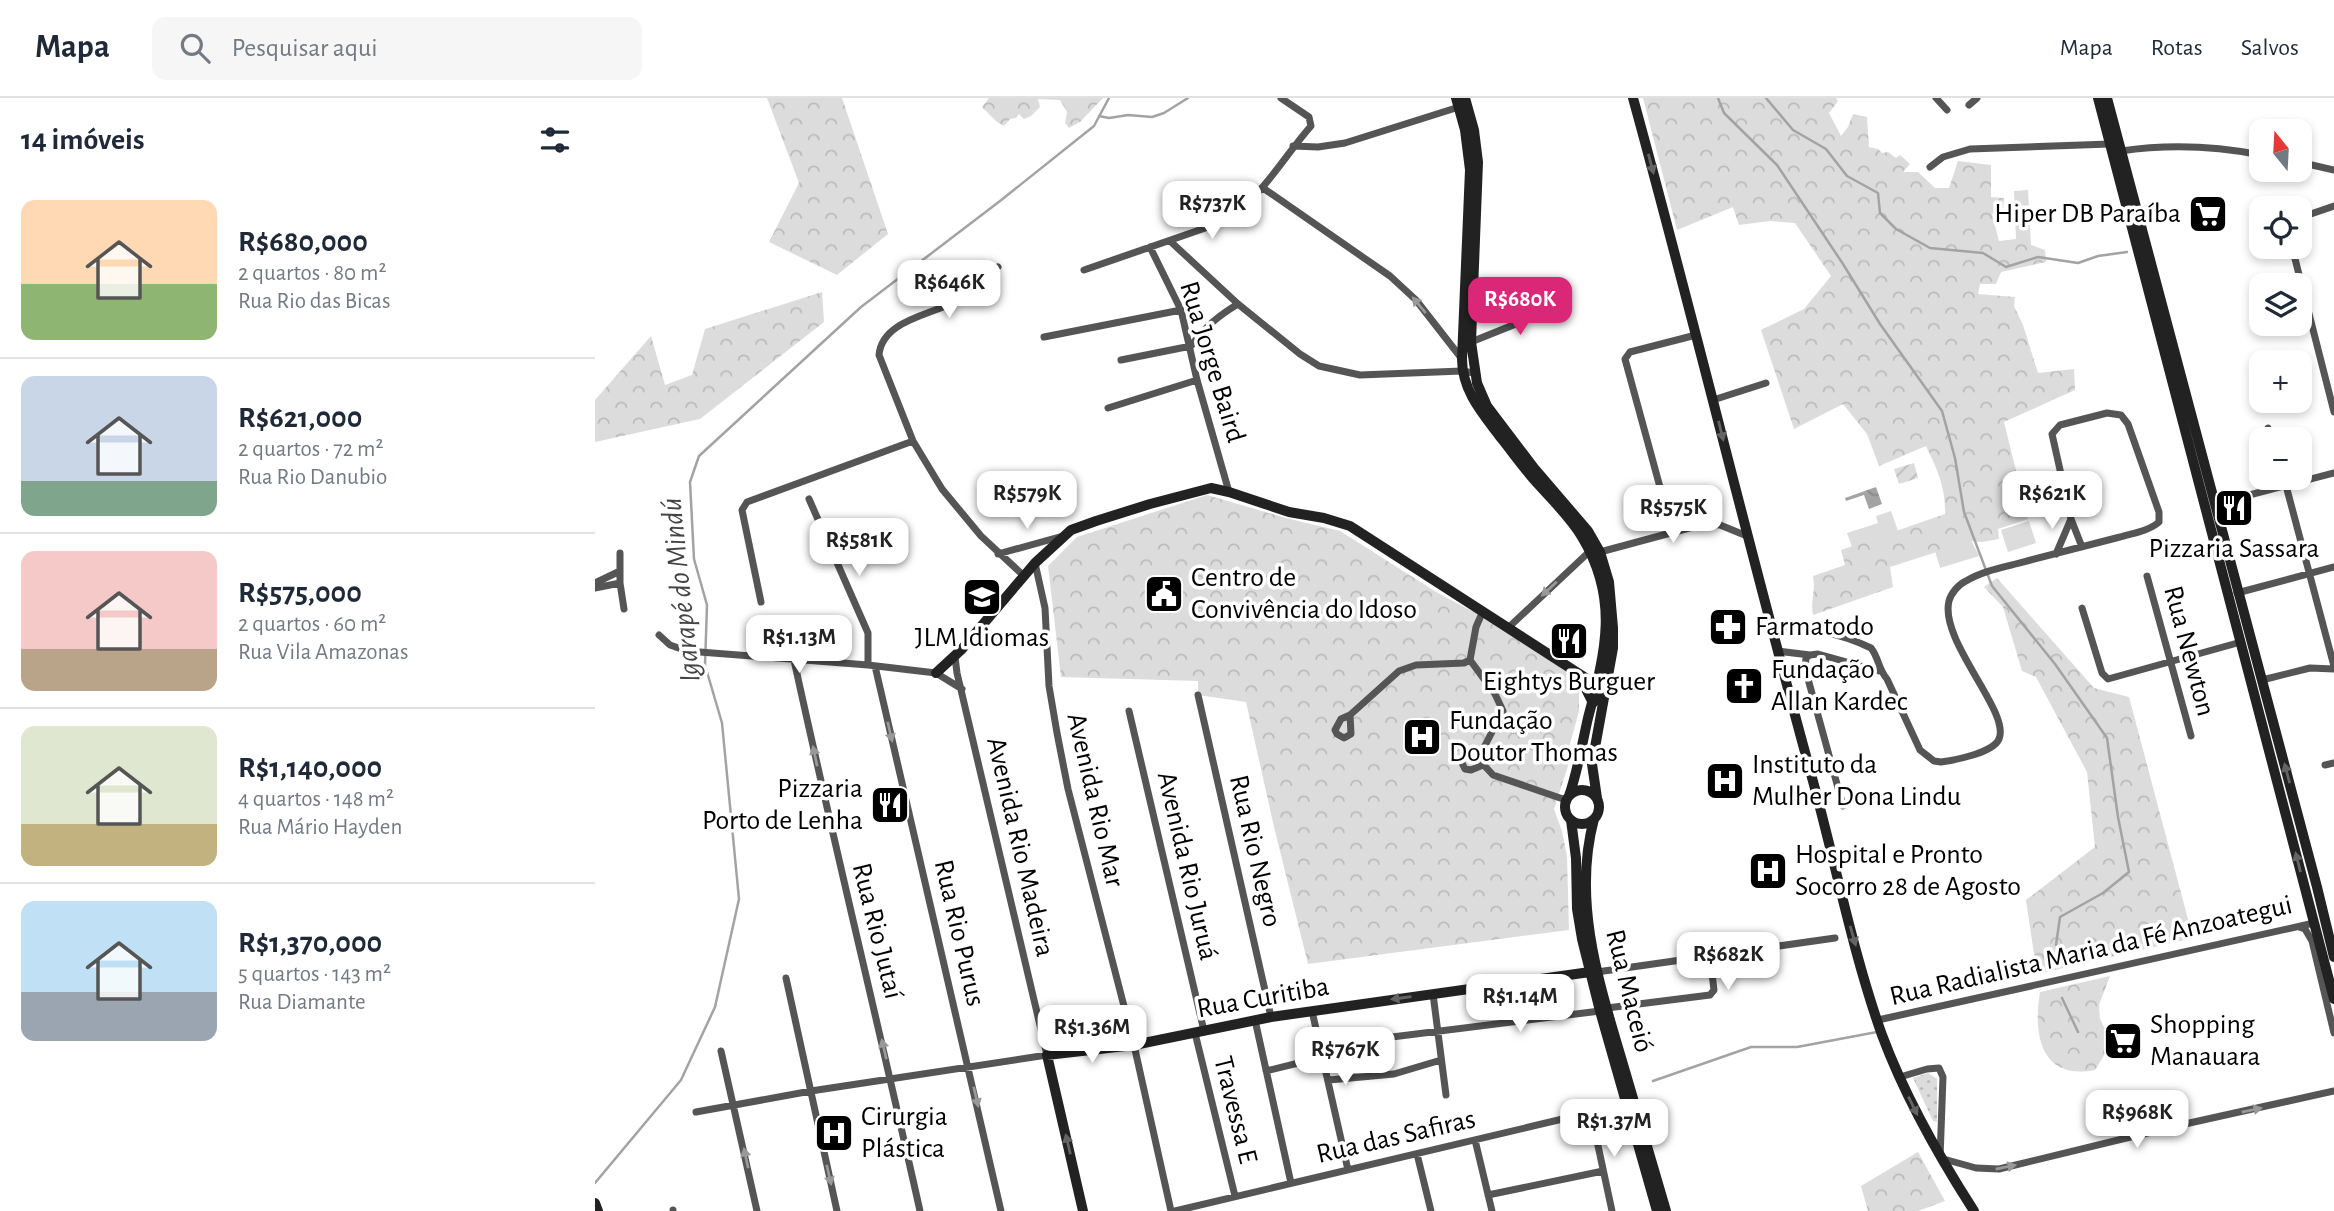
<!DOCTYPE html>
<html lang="pt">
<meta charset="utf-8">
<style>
body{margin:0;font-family:"Alegreya Sans",sans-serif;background:#f6f6f7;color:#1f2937;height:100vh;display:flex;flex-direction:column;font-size:26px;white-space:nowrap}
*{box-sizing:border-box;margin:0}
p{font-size:23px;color:#747a83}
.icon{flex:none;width:38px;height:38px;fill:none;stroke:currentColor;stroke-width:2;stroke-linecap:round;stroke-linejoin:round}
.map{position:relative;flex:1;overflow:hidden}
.panel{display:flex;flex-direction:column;background:#fff;width:595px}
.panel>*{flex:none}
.needle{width:46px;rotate:342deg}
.fabs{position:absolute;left:1654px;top:21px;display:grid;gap:14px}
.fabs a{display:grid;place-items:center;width:63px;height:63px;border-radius:14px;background:#fff;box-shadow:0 4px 10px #0003;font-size:35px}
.price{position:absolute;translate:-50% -60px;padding:0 16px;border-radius:14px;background:#fff;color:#222;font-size:23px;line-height:46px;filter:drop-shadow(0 2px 4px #0008)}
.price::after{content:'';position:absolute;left:50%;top:42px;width:21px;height:16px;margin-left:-10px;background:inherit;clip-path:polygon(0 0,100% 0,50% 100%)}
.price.selected{background:#db2777;color:#fff}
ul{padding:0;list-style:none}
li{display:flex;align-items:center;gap:21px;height:175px;padding:0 21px}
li+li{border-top:2px solid #e0e1e3}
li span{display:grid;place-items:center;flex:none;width:196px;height:140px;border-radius:14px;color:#555}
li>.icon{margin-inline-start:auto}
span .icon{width:84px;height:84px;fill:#fffc;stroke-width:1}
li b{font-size:30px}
h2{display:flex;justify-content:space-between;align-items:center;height:84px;padding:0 21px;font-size:30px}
header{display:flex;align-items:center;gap:42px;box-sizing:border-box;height:98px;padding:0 35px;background:#fff;border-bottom:2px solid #e0e1e3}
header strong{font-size:33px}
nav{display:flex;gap:38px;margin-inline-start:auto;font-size:24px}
.search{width:490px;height:63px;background:#f6f6f7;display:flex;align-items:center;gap:18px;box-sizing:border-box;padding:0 24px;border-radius:14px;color:#747a83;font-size:26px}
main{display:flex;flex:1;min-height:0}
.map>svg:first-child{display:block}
</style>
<header>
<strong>Mapa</strong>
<div class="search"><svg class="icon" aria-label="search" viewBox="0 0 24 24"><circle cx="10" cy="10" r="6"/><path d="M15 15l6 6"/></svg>Pesquisar aqui</div>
<nav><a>Mapa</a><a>Rotas</a><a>Salvos</a></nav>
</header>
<main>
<section class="panel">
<h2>14 imóveis<svg class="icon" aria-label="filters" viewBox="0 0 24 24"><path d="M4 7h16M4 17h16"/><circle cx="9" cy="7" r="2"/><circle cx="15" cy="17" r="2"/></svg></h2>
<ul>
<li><span style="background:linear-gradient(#ffd9b3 60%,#8fb573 0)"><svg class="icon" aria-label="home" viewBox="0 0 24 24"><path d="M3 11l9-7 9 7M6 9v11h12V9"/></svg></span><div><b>R$680,000</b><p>2 quartos · 80 m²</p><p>Rua Rio das Bicas</p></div></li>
<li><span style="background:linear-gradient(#c9d6e8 75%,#7fa58c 0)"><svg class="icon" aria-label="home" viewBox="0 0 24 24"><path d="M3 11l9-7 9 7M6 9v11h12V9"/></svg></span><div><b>R$621,000</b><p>2 quartos · 72 m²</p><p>Rua Rio Danubio</p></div></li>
<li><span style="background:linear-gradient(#f6c9c9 70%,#b9a48a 0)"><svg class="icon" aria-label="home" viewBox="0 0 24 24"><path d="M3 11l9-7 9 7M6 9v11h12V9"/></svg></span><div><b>R$575,000</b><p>2 quartos · 60 m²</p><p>Rua Vila Amazonas</p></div></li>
<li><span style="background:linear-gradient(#dfe7d0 70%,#c2b280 0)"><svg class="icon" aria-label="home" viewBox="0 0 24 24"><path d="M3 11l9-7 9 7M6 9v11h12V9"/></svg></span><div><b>R$1,140,000</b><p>4 quartos · 148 m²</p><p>Rua Mário Hayden</p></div></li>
<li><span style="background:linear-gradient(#bfe0f5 65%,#9aa5b1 0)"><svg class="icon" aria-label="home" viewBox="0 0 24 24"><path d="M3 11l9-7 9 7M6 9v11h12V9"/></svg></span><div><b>R$1,370,000</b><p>5 quartos · 143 m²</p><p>Rua Diamante</p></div></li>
</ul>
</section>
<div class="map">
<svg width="1739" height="1113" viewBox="0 0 1739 1113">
<defs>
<pattern id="grass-dots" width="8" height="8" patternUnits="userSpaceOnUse" patternTransform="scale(1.75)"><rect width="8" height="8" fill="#dcdcdc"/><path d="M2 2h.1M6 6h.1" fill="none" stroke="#bbb" stroke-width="1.8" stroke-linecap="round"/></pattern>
<pattern id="forest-crowns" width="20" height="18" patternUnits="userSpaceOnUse" patternTransform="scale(1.75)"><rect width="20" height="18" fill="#dcdcdc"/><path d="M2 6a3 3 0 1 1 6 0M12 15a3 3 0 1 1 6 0" fill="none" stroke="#bbb"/></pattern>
<pattern id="garden-furrows" width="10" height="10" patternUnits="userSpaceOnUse" patternTransform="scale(1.75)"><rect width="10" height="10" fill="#dcdcdc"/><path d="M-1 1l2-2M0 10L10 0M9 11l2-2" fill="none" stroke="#bbb"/></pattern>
<pattern id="water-waves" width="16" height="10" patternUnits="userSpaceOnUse" patternTransform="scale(1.75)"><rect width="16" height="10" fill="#a3a3a3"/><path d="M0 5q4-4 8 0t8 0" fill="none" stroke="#8b8b8b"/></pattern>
</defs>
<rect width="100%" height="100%" fill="#fff"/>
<path fill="url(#grass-dots)" d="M1333,975L1342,981V1024L1338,1023L1318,980Z"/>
<path fill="url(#forest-crowns)" d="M172,0H247L293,136L242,177L174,144L204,85Z
M394,0H508L485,24L474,30L470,25L472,14L465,2L443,1L445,9L436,18L429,21L424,16L421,20L415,21L409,28L402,24L387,9Z
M1048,0H1241L1243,3L1234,15L1246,38L1253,29L1258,16L1272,19L1274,49L1283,51L1287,55L1293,54L1301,60L1305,57L1315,66L1308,74H1323L1340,90H1354L1363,63L1396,67V99L1409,100L1408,113L1397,116L1404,143L1421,141L1419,93L1433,92L1436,147L1450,152L1451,164L1406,174L1401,186H1385L1383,196L1420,199L1419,208L1428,227L1443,275L1479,271L1480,292L1409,324L1433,421L1403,431L1404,441L1387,444L1376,443L1295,469L1298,489L1218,517C1215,503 1221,493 1218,478L1250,467L1246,452L1350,416C1351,390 1342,371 1331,348L1284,368L1272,336L1248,306L1199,331L1166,232L1209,211L1236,178L1200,125L1175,123L1144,127L1138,109L1082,132Z
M227,194L229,224L105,321L0,344V302L56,238L70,287L97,277L110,231Z
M612,397L691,420L745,433L843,495L922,537L973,575L984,594V613L975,646L973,668L959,711L967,733L972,758L974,832L713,866L679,729L651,604L603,597V583L466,579L453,468L482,439Z
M1402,480L1499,590L1534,599L1598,840L1442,876L1431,802L1500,749L1492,674L1441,579L1427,573L1408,509L1389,489Z
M1515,878L1504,907L1505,921L1513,937V951L1500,972C1445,983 1438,935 1445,894Z
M1323,1054L1350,1103L1323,1113H1273L1266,1088Z"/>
<path fill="url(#garden-furrows)" d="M1319,365L1323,380L1304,386L1299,371Z"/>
<path fill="#dcdcdc" d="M1296,413L1303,433L1257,449L1252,435L1283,425L1281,418Z
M1434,423L1441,445L1413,454L1406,432Z
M1376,442L1384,458L1345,470L1340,453Z"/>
<path fill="url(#water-waves)" d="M1281,389L1287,406L1274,411L1269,397L1251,403L1250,400Z"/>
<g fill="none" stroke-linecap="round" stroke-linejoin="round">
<path stroke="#a3a3a3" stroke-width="2.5" d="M1123,0L1129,15L1182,67L1248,166L1285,226L1347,313L1360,360L1369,414L1397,488L1460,566L1512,640L1523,719L1534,774L1508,795L1465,819L1461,847
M1171,0L1198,32L1231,51L1252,78L1283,95L1285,115L1301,131L1335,150L1388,155L1411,169L1443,159L1483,165L1503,158L1532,154
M504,18L514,20L533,17L557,19L569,15L593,0
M1467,900L1483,934
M1058,983L1156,949H1202L1282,934
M0,1085L86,982L120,909L144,801L127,625L110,567L112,507L99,461L95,384L104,358L266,209L405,103L499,28L514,0"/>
<path stroke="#555" stroke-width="7" d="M1341,0L1352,12
M1374,7L1382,0
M698,48L723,49L750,45L864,9
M1526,53C1573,46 1620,48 1666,57
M1704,64L1739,72
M1335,69L1348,59L1375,51L1515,46
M668,90L795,178L821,202L867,261
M1704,120L1739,108
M575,143L643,206L705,256L724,268L765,277L867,273L879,275
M555,149L586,212L602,282L634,394
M1697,149L1739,314
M403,169C391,182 377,194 361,203C337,217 287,222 284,257L318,343L347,391L386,438L428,477
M489,172L619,127C663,108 685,63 716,28L714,19L686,0
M449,239L586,212
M876,244L963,209
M526,262L596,248C610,229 623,218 643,206
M1118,302L1171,285
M513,310L602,282
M1673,330L1677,341
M1689,380L1739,568
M214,401L273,535V567
M1620,406L1739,375
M1077,433L1030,261L1035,254L1101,237
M1005,454L1109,426L1125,427L1152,438
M25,455V485L29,511
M403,456L468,438
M1461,456L1476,421
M440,465L450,510L454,588L462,635L473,691L539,947L576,1113
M1552,478L1596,638
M0,485L25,473
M0,490L25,485
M1642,495L1739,469
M166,504L147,412L152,404L318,343
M1487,510L1507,575L1513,581L1646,544
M888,513L881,529L875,562L900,596L908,613L886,655V664L898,677L971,702
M914,529L995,453
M1176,532C1209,527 1247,536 1276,550C1284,560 1283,571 1292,581L1325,652L1339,663L1346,664C1360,662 1398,655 1404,641C1416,614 1344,543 1354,503C1356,495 1364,486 1371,483C1389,472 1411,469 1432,463C1463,455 1494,447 1525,439C1538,435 1554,433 1564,424V414L1533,326L1526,317L1512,315L1465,327L1457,336L1476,421L1487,449
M64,537L75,547L92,553L273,567L341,575L367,591
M1182,553L1215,557
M199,562C239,746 284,929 325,1113
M280,568L406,1113
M1667,582L1715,570L1739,571
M603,597L676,919
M534,613L609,933
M755,617L756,636L749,640L742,636L740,632L746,621L755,617L804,573L821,567L869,565L875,562
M885,661L880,653L870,654L866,663L870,671L876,672L888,667
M1730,667L1739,665
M1248,708L1210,570L1211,560L1215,557L1223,556L1284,573
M1704,829L1710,831L1717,843L1739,935
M1002,874L1240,840
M191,880L242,1113
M838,896L851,997
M1012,910L1115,897L1119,892L1115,859
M717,913L753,1072
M660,922L696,1085
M1283,922L1719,825
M600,935L640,1098
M725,948L1005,913
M126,953L162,1113
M671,973L728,959
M1305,979L1332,971L1344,970L1348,979L1345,1060L1381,1070L1404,1071L1581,1028L1739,993
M734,982L799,976L846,962
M101,1014L216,993L452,957L362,575L360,559
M996,1015L1017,1113
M880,1042L897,1113
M822,1056L836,1113
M893,1097L1008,1073
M78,1112V1113
M580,1113L1031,1006"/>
<path stroke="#222" stroke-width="10" d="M861,0L870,32L875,72L867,261C867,293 888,316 906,340C918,355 930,372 943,386C958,403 976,420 987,439C1025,502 1010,555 993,620C987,646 983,672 974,698
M870,0L879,32L883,64L876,244L882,285L892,308L939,370L993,433L1005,454L1014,484L1018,530V550L997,666L1002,700
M1038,0C1100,225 1154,451 1216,676C1240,762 1257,853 1287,937C1310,999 1343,1057 1379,1113
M1503,0L1739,901
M1512,0L1722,789L1739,859
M341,575L367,551L440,465L476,432L501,423L555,406L616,390L634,394L694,414L729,420L755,428L986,577L998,585L1008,603
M980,577L990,589L998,605
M970 709a17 17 0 1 1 34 0a17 17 0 1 1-34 0Z
M999,721C977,803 1004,885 1027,963C1042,1013 1056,1063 1071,1113
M976,722L981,760L982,811L987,841L1005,913L1062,1113
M0,1105L3,1113
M488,1113L452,957L539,947L676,919L995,874"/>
</g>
<defs><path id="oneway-solid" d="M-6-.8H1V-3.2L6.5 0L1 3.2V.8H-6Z" transform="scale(1.75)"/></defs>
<g fill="#646464">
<use href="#oneway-solid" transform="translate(1056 66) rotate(75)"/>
<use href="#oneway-solid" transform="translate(1126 333) rotate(76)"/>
<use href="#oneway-solid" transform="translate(1692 675) rotate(-105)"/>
<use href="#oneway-solid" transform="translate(1703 764) rotate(-104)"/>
<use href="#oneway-solid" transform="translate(1258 838) rotate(74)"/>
<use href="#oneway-solid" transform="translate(806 900) rotate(172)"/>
<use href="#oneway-solid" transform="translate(1318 1008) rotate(64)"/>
<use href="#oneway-solid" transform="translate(473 1046) rotate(-103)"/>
</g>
<g fill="#999">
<use href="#oneway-solid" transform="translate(824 207) rotate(-130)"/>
<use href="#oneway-solid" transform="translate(954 491) rotate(137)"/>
<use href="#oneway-solid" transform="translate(295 634) rotate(77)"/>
<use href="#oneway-solid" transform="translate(220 658) rotate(-102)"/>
<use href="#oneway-solid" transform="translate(289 951) rotate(-103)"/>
<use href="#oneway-solid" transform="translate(381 999) rotate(77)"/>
<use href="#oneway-solid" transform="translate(1657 1012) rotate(-12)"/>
<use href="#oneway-solid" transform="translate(151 1060) rotate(-102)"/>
<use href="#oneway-solid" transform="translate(1411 1069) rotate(-11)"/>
<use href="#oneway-solid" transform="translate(234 1077) rotate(77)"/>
</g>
<defs>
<g id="supermarket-square" transform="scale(2.0125)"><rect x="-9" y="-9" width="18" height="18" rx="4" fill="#000" stroke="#fff"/><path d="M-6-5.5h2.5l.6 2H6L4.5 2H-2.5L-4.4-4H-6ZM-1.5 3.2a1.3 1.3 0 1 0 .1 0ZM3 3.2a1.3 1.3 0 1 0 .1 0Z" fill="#fff"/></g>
<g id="restaurant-square" transform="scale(2.0125)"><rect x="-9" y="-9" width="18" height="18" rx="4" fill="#000" stroke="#fff"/><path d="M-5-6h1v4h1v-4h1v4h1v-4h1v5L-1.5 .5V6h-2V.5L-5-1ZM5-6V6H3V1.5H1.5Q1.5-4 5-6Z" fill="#fff"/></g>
<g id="civic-square" transform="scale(2.0125)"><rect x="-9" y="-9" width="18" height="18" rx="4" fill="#000" stroke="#fff"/><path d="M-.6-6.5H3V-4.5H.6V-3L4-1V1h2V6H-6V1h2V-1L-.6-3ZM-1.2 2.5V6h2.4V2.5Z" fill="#fff"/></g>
<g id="school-square" transform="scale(2.0125)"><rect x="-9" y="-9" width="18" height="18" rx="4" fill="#000" stroke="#fff"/><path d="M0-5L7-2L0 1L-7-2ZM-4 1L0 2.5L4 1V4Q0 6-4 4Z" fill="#fff"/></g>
<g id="pharmacy-square" transform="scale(2.0125)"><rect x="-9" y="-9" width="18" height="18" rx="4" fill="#000" stroke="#fff"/><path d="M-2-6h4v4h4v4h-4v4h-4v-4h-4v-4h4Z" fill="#fff"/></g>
<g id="church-square" transform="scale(2.0125)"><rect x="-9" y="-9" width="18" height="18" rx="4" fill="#000" stroke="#fff"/><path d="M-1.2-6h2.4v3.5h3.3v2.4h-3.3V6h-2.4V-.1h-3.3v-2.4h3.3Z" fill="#fff"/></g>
<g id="hospital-square" transform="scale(2.0125)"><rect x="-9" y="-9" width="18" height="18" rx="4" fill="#000" stroke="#fff"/><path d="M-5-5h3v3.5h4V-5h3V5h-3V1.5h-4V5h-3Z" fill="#fff"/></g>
</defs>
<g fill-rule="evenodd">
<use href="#supermarket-square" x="1613" y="116"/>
<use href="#restaurant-square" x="1639" y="410"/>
<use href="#civic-square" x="569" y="496"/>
<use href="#school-square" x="387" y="499"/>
<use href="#pharmacy-square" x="1133" y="529"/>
<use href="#restaurant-square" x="974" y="543"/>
<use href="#church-square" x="1149" y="588"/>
<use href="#hospital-square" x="827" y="639"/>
<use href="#hospital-square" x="1130" y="683"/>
<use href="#restaurant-square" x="295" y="707"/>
<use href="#hospital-square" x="1173" y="773"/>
<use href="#supermarket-square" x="1528" y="943"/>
<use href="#hospital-square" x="239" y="1035"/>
</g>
<g text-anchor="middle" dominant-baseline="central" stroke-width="7" stroke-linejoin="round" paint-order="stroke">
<g font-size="28" fill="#000" stroke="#fff" text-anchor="start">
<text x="1586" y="116" text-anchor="end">Hiper DB Paraíba</text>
<text x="1639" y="451" text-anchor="middle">Pizzaria Sassara</text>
<text x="596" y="480">Centro de<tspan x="596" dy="32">Convivência do Idoso</tspan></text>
<text x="1160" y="529">Farmatodo</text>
<text x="387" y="540" text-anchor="middle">JLM Idiomas</text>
<text x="1176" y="572">Fundação<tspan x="1176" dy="32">Allan Kardec</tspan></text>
<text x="974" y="584" text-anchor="middle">Eightys Burguer</text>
<text x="854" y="623">Fundação<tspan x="854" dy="32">Doutor Thomas</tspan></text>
<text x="1157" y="667">Instituto da<tspan x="1157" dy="32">Mulher Dona Lindu</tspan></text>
<text x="268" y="691" text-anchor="end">Pizzaria<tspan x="268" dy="32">Porto de Lenha</tspan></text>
<text x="1200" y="757">Hospital e Pronto<tspan x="1200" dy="32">Socorro 28 de Agosto</tspan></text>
<text x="1555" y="927">Shopping<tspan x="1555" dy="32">Manauara</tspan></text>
<text x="266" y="1019">Cirurgia<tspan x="266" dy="32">Plástica</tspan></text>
</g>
<g font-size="28" fill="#000" stroke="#fff">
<text transform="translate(617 264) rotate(73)">Rua Jorge Baird</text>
<text transform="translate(1594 553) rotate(75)">Rua Newton</text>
<text transform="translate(500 702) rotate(77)">Avenida Rio Mar</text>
<text transform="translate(425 749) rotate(77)">Avenida Rio Madeira</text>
<text transform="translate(660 753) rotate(77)">Rua Rio Negro</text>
<text transform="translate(592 768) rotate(77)">Avenida Rio Juruá</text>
<text transform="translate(282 833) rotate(76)">Rua Rio Jutaí</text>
<text transform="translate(364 835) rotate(77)">Rua Rio Purus</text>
<text transform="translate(1496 853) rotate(-13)">Rua Radialista Maria da Fé Anzoategui</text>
<text transform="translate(1034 893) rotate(76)">Rua Maceió</text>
<text transform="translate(668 900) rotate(-10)">Rua Curitiba</text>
<text transform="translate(640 1012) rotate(76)">Travessa E</text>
<text transform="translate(801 1039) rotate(-13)">Rua das Safiras</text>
</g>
<g font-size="30" font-style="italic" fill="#444" stroke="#fff">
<text transform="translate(86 492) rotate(-96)">Igarapé do Mindú</text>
</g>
</g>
</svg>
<div class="fabs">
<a><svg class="needle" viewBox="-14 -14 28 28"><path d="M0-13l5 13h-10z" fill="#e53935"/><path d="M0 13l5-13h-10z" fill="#747a83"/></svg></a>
<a><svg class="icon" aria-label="locate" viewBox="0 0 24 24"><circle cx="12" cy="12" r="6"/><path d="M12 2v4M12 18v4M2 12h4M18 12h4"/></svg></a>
<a><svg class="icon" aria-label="layers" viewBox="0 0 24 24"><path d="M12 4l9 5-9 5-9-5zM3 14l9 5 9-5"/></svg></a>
<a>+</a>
<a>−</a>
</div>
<b class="price" style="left:617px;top:143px">R$737K</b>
<b class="price" style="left:354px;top:222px">R$646K</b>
<b class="price selected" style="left:925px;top:239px">R$680K</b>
<b class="price" style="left:432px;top:433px">R$579K</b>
<b class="price" style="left:1457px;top:433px">R$621K</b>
<b class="price" style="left:1078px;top:447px">R$575K</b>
<b class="price" style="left:264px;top:480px">R$581K</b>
<b class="price" style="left:204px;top:577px">R$1.13M</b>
<b class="price" style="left:1133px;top:894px">R$682K</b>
<b class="price" style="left:925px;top:936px">R$1.14M</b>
<b class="price" style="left:497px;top:967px">R$1.36M</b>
<b class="price" style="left:750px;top:989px">R$767K</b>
<b class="price" style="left:1542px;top:1052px">R$968K</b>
<b class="price" style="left:1019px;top:1061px">R$1.37M</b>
</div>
</main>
